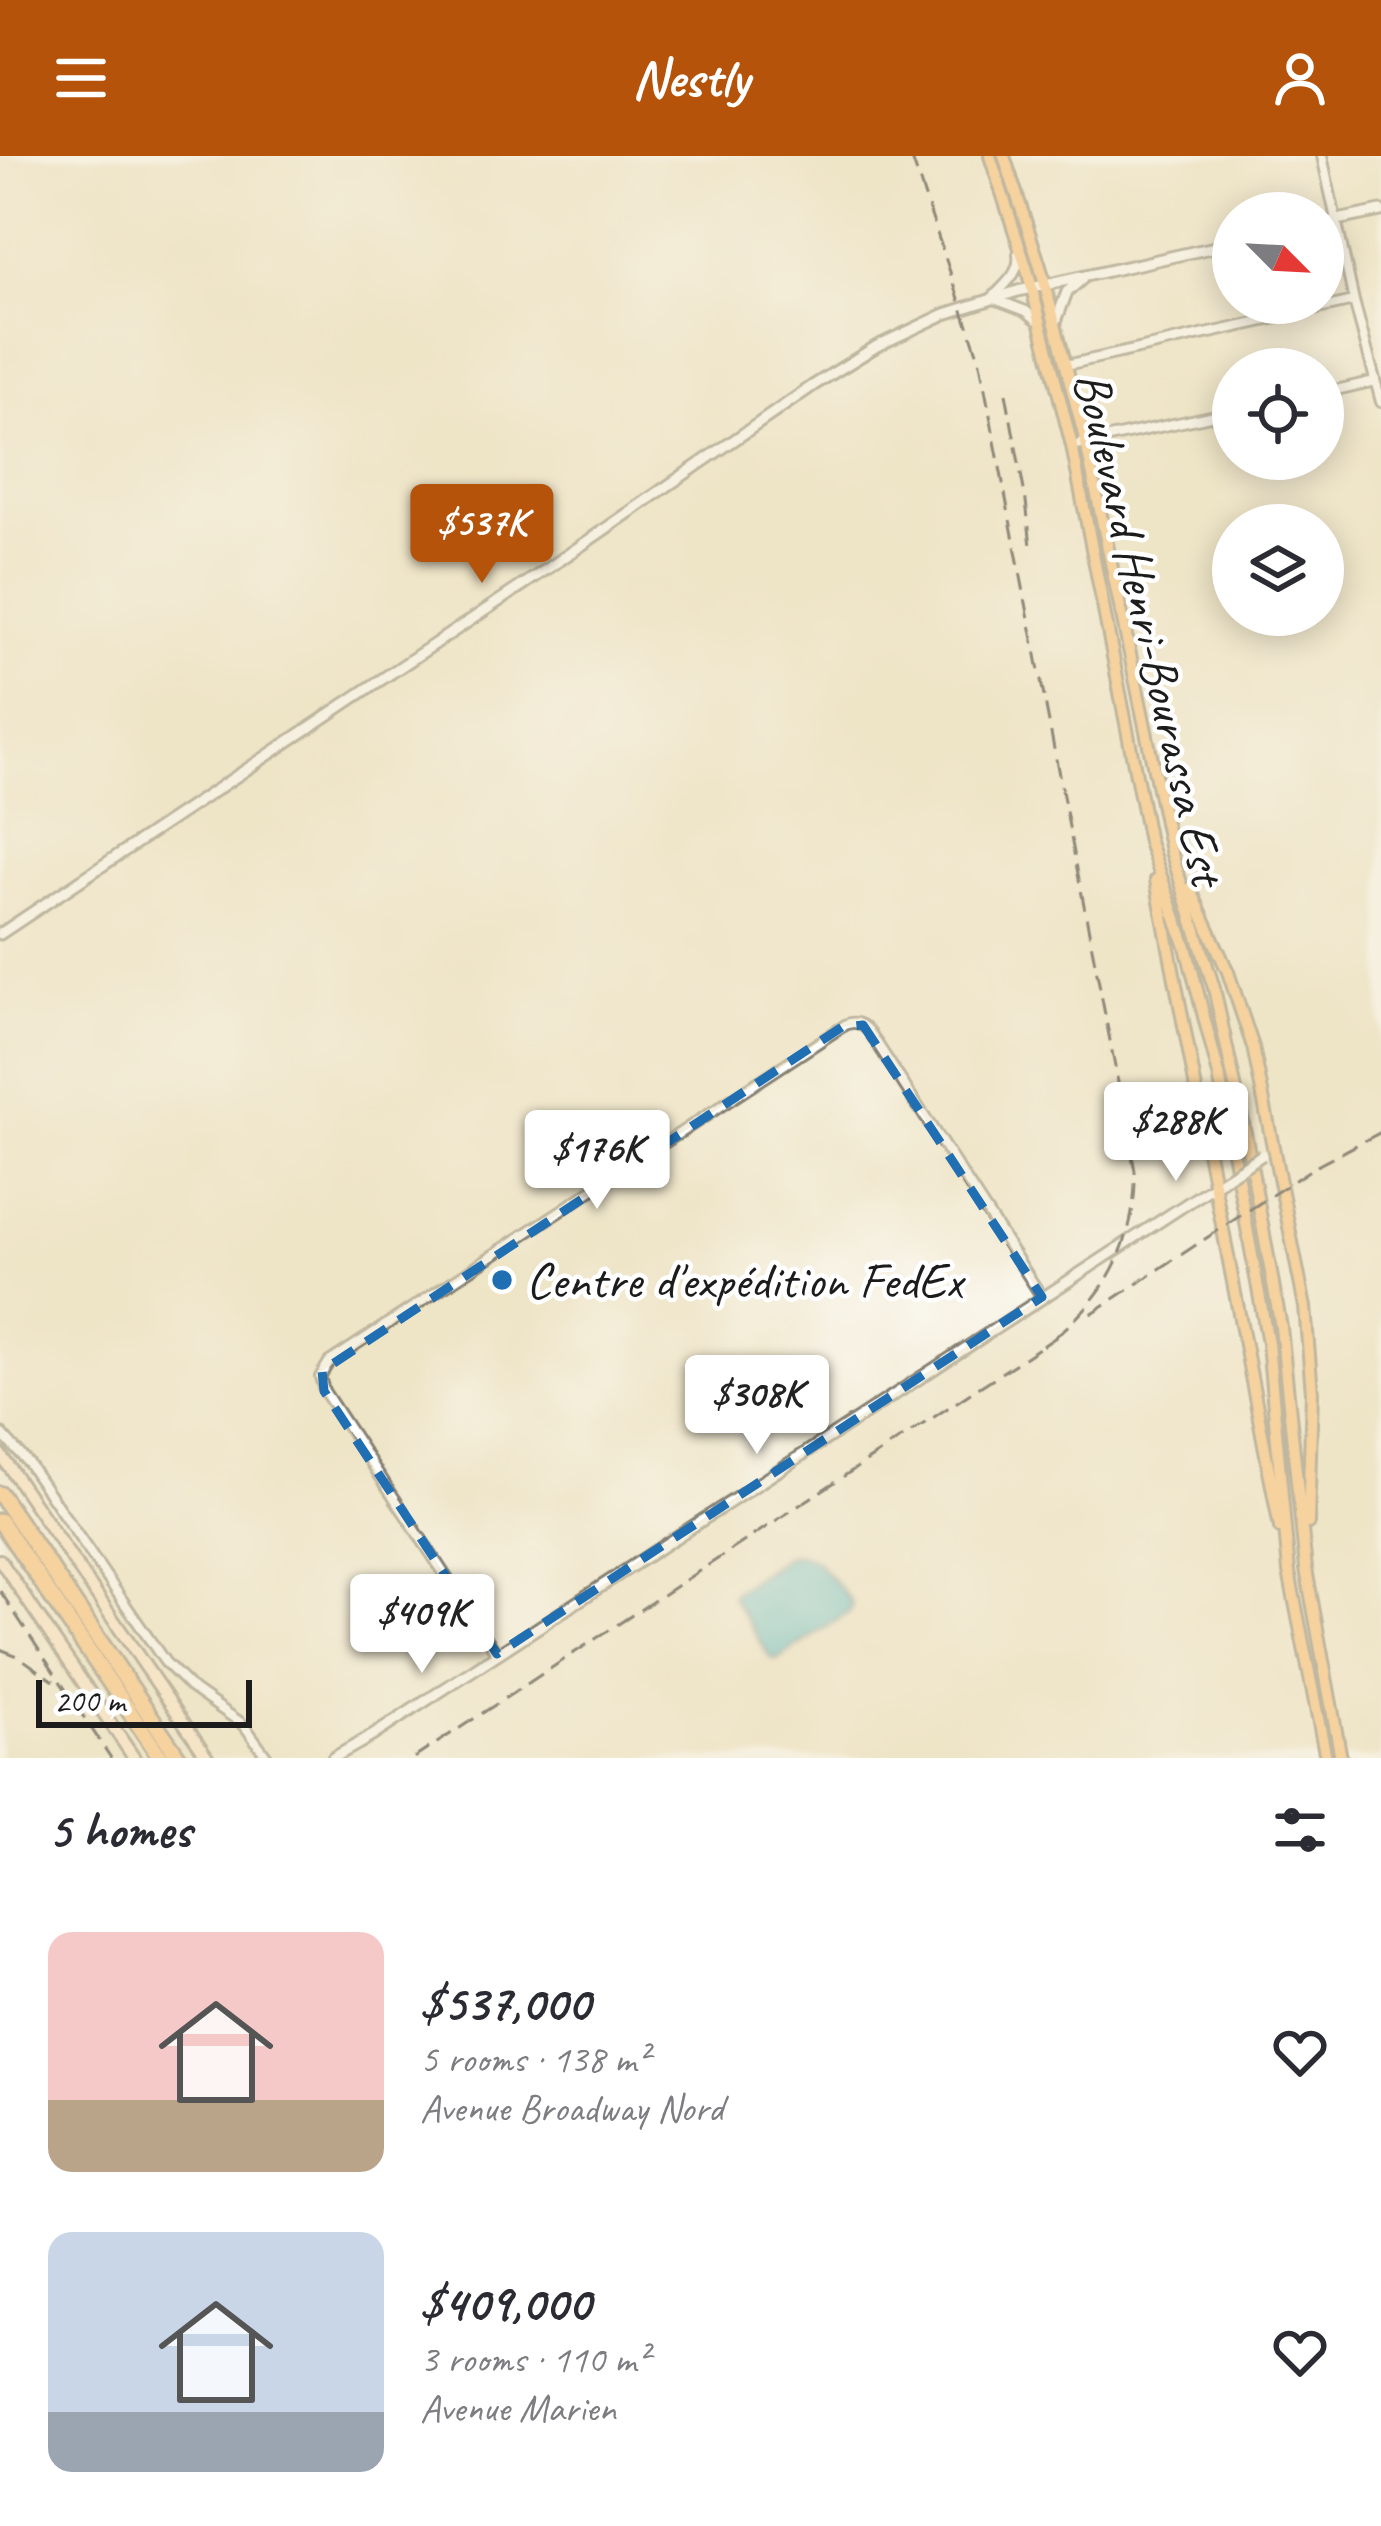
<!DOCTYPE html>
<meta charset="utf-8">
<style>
body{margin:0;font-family:Caveat,sans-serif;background:#f2f2f3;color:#2b2b33;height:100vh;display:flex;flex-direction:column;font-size:45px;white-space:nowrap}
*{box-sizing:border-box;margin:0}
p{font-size:39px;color:#7c7c81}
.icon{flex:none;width:66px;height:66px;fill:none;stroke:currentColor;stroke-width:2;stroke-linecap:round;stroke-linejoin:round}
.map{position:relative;height:1602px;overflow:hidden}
.drawer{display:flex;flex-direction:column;background:#fff;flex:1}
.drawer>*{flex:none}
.needle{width:78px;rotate:114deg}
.buttons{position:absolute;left:1212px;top:36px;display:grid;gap:24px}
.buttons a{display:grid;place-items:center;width:132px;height:132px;border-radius:50%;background:#fff;box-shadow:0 6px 30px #0003;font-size:60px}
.scale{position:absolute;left:36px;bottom:30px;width:216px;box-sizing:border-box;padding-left:12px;border:6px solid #1c1c1c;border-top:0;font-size:33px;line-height:42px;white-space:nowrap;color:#1c1c1c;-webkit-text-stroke:9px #fff;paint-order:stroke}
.price{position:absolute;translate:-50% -102px;padding:0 27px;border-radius:12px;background:#fff;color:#222;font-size:39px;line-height:78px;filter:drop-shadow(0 3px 6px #0008)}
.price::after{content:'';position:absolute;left:50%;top:72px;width:36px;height:27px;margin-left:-18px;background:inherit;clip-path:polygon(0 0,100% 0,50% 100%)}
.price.on{background:#b45309;color:#fff}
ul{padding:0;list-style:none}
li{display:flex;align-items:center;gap:36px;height:300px;padding:0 48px}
li span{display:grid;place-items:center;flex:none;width:336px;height:240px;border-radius:24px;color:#555}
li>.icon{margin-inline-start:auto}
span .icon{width:144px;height:144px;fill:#fffc;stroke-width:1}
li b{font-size:51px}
h2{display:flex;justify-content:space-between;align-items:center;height:144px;padding:0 48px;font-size:51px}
header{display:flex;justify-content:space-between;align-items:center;height:156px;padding:0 48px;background:#b45309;color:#fff;font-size:54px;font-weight:700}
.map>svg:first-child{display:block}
</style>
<header><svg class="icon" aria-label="menu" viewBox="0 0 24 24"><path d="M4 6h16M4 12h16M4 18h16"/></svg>Nestly<svg class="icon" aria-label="person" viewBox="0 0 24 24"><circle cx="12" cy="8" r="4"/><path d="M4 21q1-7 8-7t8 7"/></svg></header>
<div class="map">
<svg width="1381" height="1602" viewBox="0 0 1381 1602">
<rect width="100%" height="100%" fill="#fff"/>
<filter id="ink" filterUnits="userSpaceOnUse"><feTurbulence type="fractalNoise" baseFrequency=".00833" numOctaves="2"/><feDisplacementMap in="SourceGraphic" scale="24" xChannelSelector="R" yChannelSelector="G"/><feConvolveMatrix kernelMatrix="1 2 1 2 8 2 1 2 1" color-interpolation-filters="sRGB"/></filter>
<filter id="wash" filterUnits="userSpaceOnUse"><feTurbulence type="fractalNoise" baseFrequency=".004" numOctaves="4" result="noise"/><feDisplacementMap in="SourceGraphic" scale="48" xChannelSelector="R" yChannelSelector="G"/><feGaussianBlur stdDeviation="2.7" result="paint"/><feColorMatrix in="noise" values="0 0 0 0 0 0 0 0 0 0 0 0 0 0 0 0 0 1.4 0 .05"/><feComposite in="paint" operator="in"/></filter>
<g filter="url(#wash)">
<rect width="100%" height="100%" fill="#eee4c6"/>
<path fill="#49b6c5" stroke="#326970" stroke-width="3" d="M798,1398L815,1404L850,1444L852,1451L848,1457L776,1504L770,1501L732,1441L735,1435L787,1400Z"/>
</g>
<g filter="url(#ink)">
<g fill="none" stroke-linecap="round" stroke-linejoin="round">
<g stroke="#858071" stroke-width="14">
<path id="minor" d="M1322,0L1354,145L1381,246
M1018,98C1021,117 1004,129 992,142L1026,155L1037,164
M1066,209L1354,145
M1323,237L1375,225
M1072,290L1233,255
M0,1276L28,1307L165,1506L190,1531L244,1569L268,1602
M497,1498L324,1235L320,1221L329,1206L842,871C852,864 861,866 869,875L1042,1141"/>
</g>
<g stroke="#858071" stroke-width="15">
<path id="tertiary" d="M1323,67L1381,55
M1055,168L1067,136L1082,123
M0,778L550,411L814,229L877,190L945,158L1018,135L1233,87
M333,1602L372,1580L1226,1022"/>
</g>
<g stroke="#858071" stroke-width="16">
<path id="secondary" d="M0,1298L208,1602
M0,1404L134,1602"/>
</g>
<g stroke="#858071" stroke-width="16">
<path id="primary" d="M990,0L1028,117L1072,290L1149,686L1186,791L1219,919L1268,1187L1289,1416L1326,1602
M1004,0L1040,110L1086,287L1171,695L1214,832L1245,976L1281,1171L1306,1413L1341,1602
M1156,724L1280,1372
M1190,732L1228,816L1253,891L1305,1151L1312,1236L1308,1367"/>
</g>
<g stroke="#858071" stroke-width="20">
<path id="motorway" d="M0,1338L179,1602
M0,1365L161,1602"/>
</g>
<use href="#minor" stroke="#fff" stroke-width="8"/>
<use href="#tertiary" stroke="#fff" stroke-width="9"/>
<use href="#secondary" stroke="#ffe4c6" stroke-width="10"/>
<use href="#primary" stroke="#febc70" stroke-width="10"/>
<use href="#motorway" stroke="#febc70" stroke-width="14"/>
<path stroke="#1c1c1c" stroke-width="3" stroke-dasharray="18 9" stroke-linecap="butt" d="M911,0L979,202L1135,1015C1137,1089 1102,1148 1043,1190
M1006,237L1026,345L1031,390
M1091,1158L1313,1012L1381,976
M0,1435L111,1602
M0,1493L18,1500L54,1525
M414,1602L1056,1181"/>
<g stroke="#858071" stroke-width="15" stroke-linecap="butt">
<path id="tertiary-bridge" d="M1226,1022L1262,999"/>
</g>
<use href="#tertiary-bridge" stroke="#fff" stroke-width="9"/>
</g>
</g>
<path d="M0 0H1381V1602H0ZM863,869L1042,1141L497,1498L324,1235L322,1215L842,871Z" fill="#eee4c6" fill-opacity=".55" fill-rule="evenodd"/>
<path fill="none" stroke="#1f6fb2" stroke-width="9" stroke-dasharray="24 15" stroke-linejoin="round" d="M863,869L1042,1141L497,1498L324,1235L322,1215L842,871Z"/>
<circle fill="#1f6fb2" stroke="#fff" stroke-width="4.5" cx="502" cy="1124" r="12"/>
<g text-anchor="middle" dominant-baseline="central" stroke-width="9" stroke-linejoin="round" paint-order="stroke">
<g font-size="51" fill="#1c1c1c" stroke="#fff">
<text transform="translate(1150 472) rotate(77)">Boulevard Henri-Bourassa Est</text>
</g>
<g font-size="51" fill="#1c1c1c" stroke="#fff" text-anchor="start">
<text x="526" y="1124">Centre d'expédition FedEx</text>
</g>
</g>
</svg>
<div class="buttons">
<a><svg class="needle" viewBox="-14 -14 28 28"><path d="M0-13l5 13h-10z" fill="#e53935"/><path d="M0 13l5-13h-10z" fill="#7c7c81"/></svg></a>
<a><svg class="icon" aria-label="locate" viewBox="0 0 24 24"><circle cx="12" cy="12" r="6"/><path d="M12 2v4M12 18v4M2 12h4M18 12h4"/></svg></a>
<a><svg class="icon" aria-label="layers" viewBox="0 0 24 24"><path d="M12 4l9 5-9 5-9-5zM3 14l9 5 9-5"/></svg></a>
</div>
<div class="scale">200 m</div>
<b class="price on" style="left:482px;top:430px">$537K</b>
<b class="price" style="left:1176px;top:1028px">$288K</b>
<b class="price" style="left:597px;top:1056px">$176K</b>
<b class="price" style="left:757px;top:1301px">$308K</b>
<b class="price" style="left:422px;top:1520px">$409K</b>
</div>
<section class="drawer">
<h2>5 homes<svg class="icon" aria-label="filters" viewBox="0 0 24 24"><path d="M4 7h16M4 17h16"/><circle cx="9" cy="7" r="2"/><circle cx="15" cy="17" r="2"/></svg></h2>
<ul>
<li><span style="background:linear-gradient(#f6c9c9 70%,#b9a48a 0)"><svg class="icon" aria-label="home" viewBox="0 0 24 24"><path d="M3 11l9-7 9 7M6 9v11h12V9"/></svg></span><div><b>$537,000</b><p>5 rooms · 138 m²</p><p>Avenue Broadway Nord</p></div><svg class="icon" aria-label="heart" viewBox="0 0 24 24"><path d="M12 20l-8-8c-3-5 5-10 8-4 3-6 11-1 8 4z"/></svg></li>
<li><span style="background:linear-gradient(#c9d6e8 75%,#9aa5b1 0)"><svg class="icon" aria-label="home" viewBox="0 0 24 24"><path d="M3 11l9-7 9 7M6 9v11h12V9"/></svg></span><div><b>$409,000</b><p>3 rooms · 110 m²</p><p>Avenue Marien</p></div><svg class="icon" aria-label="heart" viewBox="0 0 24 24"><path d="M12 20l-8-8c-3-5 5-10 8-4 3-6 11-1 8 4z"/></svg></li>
</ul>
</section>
